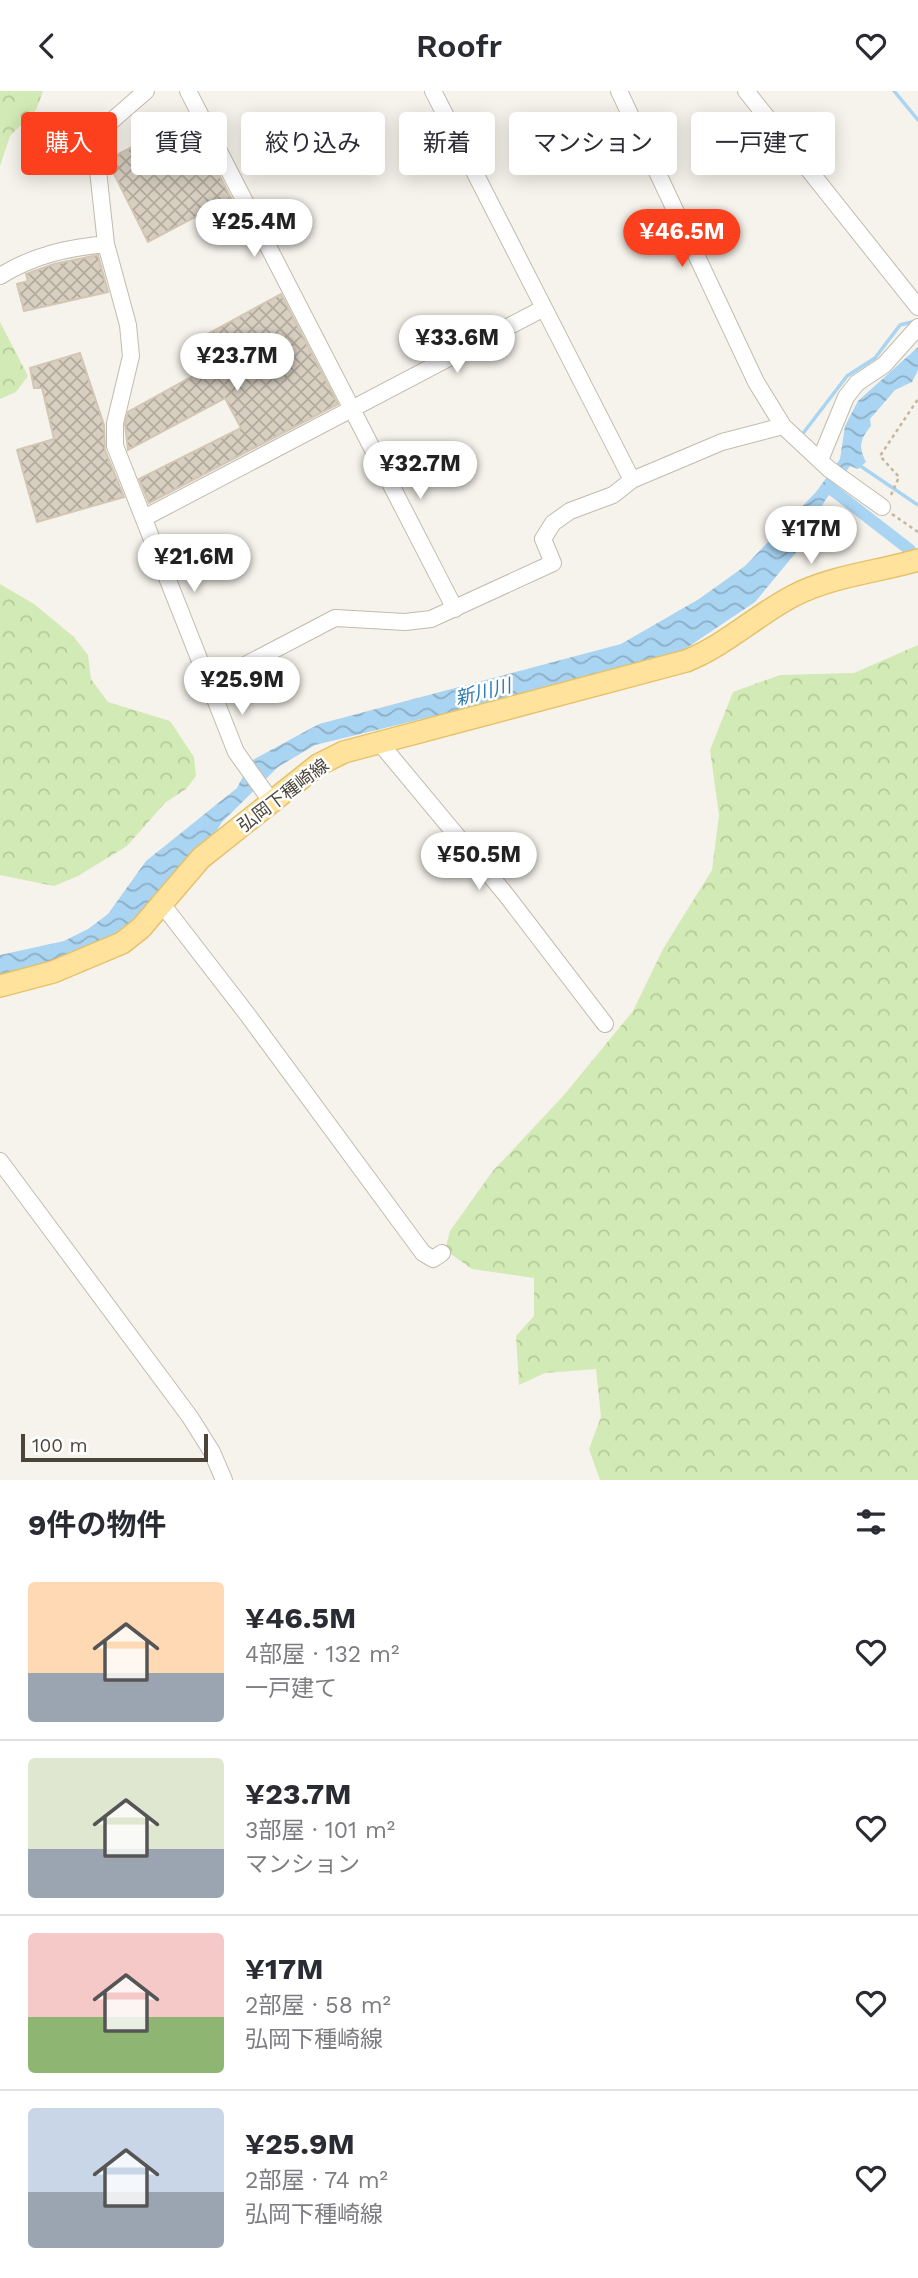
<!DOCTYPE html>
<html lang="ja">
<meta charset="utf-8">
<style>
body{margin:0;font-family:"Work Sans","Noto Sans JP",sans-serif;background:#f7f7f7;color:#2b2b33;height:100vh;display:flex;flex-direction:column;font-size:26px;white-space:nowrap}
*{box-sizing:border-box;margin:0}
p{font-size:23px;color:#7c7c81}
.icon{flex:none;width:38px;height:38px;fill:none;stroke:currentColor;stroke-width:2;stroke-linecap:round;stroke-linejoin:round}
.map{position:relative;height:1389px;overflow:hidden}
.details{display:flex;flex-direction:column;background:#fff;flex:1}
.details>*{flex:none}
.banner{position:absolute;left:21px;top:21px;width:877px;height:63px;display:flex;gap:14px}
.scale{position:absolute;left:21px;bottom:18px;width:187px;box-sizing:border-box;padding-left:7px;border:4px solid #4b4439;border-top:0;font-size:19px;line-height:24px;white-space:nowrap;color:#4b4439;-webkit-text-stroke:5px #fff;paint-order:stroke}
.price{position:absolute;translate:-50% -60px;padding:0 16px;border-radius:24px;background:#fff;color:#222;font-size:23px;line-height:46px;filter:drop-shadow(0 2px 4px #0008)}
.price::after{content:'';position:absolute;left:50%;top:42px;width:21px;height:16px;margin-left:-10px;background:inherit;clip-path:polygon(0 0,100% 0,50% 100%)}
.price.on{background:#fc3f1d;color:#fff}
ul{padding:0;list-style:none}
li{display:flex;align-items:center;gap:21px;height:175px;padding:0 28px}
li+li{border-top:2px solid #e1e1e2}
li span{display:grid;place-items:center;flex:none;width:196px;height:140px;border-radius:7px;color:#555}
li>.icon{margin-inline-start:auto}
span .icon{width:84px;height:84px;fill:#fffc;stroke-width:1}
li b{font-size:30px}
h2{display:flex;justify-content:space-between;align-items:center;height:84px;padding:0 28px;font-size:30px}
.pill{padding:0 24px;border-radius:7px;background:#fff;box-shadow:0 4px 18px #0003;font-size:24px;line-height:63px}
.pill.on{background:#fc3f1d;color:#fff}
header{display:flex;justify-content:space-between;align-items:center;height:91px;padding:0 28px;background:#fff;font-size:32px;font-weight:600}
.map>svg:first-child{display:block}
</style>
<header><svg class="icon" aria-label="back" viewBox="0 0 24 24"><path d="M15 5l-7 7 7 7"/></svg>Roofr<svg class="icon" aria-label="heart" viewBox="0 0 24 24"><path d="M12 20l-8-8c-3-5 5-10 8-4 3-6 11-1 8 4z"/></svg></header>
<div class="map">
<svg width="918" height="1389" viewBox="0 0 918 1389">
<defs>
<pattern id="forest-crowns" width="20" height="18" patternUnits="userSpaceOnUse" patternTransform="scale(1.75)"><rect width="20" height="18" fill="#d2eab5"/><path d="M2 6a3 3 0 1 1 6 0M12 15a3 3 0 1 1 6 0" fill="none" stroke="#b6ca9c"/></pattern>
<pattern id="water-waves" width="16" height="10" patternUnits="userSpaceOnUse" patternTransform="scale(1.75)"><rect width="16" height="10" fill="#a9d4f2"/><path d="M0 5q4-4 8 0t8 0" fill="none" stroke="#8caec5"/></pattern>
<pattern id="building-cross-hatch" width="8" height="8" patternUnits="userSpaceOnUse" patternTransform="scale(1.75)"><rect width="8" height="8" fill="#d8cfc1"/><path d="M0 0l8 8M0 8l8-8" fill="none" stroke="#b1aa9e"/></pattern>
</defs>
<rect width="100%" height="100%" fill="#f6f3ec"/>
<path fill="url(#forest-crowns)" d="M0,0H43L36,19L10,45L0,75Z
M0,231L28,285L16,301L0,308Z
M0,493L34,513L74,546L88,564L91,588L108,611L170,630L194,666L196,685L186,698L165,712L127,755L78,785L54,795L0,784Z
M918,554V1389H600L589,1358L601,1326L596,1278L545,1282L519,1294L516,1245L534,1225V1187L472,1178L445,1159L450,1140L492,1081L564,1004L633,920L663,858L712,779L719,724L710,659L733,601L780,584L854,582Z"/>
<path fill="url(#water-waves)" d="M918,256V279L912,291L895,299L870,328L871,335C860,348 858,356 866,371L858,378L850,375L824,411L803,453L755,511L682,560L582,589L315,654L278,676L222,731L213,745L125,840L60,871L0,885V864L64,850L88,838L108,823L146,770L237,697L251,670L319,633L621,553L699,508L745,475L816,401L840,368L845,335L858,310Z"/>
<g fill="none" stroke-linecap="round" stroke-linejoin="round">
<path stroke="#a9d4f2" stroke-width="3.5" d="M894,0L918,29
M801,345L847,285L875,267L900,234L916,230
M859,374L918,414"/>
<path stroke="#a9d4f2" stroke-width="12" d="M830,397L910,459"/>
</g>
<path fill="url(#building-cross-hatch)" stroke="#d3c7b4" stroke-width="2" d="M190,26L231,107L148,151L107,69Z
M98,164L108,201L24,220L17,193L28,190L26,183L54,173Z
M281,203L338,313L149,412L139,388L241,337L225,307L128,359L125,333L128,321L209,276L195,250Z
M80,262L104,334L105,359L124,406L37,431L17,359L54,348L42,297H34L30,277Z"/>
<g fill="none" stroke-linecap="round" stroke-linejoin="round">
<g stroke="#c2bbae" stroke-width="18">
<path id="minor" d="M146,0L100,40L95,52L106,153L128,234L131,265L115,332V355L236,661L271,710
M188,0L455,518
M433,0L632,389
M619,0L756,291L783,335L829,378L882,416
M746,0L918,216
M0,185C34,164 67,157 106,153
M820,369L846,306L857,292L884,274L918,236
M144,427L544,217
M209,593L335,527L405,531L431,528L553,472L543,448L553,432L570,420L613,404L632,389L722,351L783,335
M379,651L507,805L605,933
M162,813L247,923L423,1162L433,1168L442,1162
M0,1070L190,1326L212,1361L224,1389"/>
</g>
<g stroke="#e6c16a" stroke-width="24">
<path id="major" d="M0,895L53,881L122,852L141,837L201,767L318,674L344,661L686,570C726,554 755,525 793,505C831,485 877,481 918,469"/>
</g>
<path stroke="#c4b79f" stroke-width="2.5" stroke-dasharray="3.5 3.5" stroke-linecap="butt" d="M891,404L899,386L880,365L918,308
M892,423L918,441"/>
<use href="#minor" stroke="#fff" stroke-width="16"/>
<use href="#major" stroke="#ffe39c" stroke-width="21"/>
</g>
<g text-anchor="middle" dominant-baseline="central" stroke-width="5" stroke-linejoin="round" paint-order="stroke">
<g font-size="18" fill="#4b4439" stroke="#fff">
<text transform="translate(283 704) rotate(-37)">弘岡下種崎線</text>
</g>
<g font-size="19" font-style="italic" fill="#2e7ab2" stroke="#fff">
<text transform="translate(483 601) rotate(-14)">新川川</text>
</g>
</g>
</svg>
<div class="scale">100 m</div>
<b class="price" style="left:254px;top:168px">¥25.4M</b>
<b class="price on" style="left:682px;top:178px">¥46.5M</b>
<b class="price" style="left:457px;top:284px">¥33.6M</b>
<b class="price" style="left:237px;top:302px">¥23.7M</b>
<b class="price" style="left:420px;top:410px">¥32.7M</b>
<b class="price" style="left:811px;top:475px">¥17M</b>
<b class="price" style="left:194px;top:503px">¥21.6M</b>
<b class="price" style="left:242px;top:626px">¥25.9M</b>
<b class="price" style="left:479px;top:801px">¥50.5M</b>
<div class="banner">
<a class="pill on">購入</a>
<a class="pill">賃貸</a>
<a class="pill">絞り込み</a>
<a class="pill">新着</a>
<a class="pill">マンション</a>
<a class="pill">一戸建て</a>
</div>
</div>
<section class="details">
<h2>9件の物件<svg class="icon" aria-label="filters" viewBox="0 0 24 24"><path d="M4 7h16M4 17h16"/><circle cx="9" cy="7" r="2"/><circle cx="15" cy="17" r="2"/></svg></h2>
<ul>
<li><span style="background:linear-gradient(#ffd9b3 65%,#9aa5b1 0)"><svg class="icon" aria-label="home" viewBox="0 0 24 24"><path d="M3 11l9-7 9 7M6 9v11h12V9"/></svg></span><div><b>¥46.5M</b><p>4部屋 · 132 m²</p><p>一戸建て</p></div><svg class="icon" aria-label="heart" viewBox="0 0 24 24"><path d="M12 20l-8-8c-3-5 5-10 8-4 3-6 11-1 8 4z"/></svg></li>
<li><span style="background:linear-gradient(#dfe7d0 65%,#9aa5b1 0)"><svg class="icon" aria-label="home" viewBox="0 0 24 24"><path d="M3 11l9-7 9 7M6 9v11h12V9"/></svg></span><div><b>¥23.7M</b><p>3部屋 · 101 m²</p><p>マンション</p></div><svg class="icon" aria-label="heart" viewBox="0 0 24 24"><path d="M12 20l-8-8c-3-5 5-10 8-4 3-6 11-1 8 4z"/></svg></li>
<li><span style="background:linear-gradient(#f6c9c9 60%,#8fb573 0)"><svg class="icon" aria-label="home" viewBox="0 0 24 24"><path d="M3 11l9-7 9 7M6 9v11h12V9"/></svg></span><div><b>¥17M</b><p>2部屋 · 58 m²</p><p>弘岡下種崎線</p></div><svg class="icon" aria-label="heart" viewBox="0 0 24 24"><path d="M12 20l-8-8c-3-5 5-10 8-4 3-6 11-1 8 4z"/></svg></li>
<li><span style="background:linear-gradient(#c9d6e8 60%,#9aa5b1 0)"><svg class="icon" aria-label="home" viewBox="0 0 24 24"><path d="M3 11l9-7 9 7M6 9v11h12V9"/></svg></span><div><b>¥25.9M</b><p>2部屋 · 74 m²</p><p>弘岡下種崎線</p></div><svg class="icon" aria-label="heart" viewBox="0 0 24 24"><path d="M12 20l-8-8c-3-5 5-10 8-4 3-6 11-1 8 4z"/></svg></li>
</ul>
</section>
